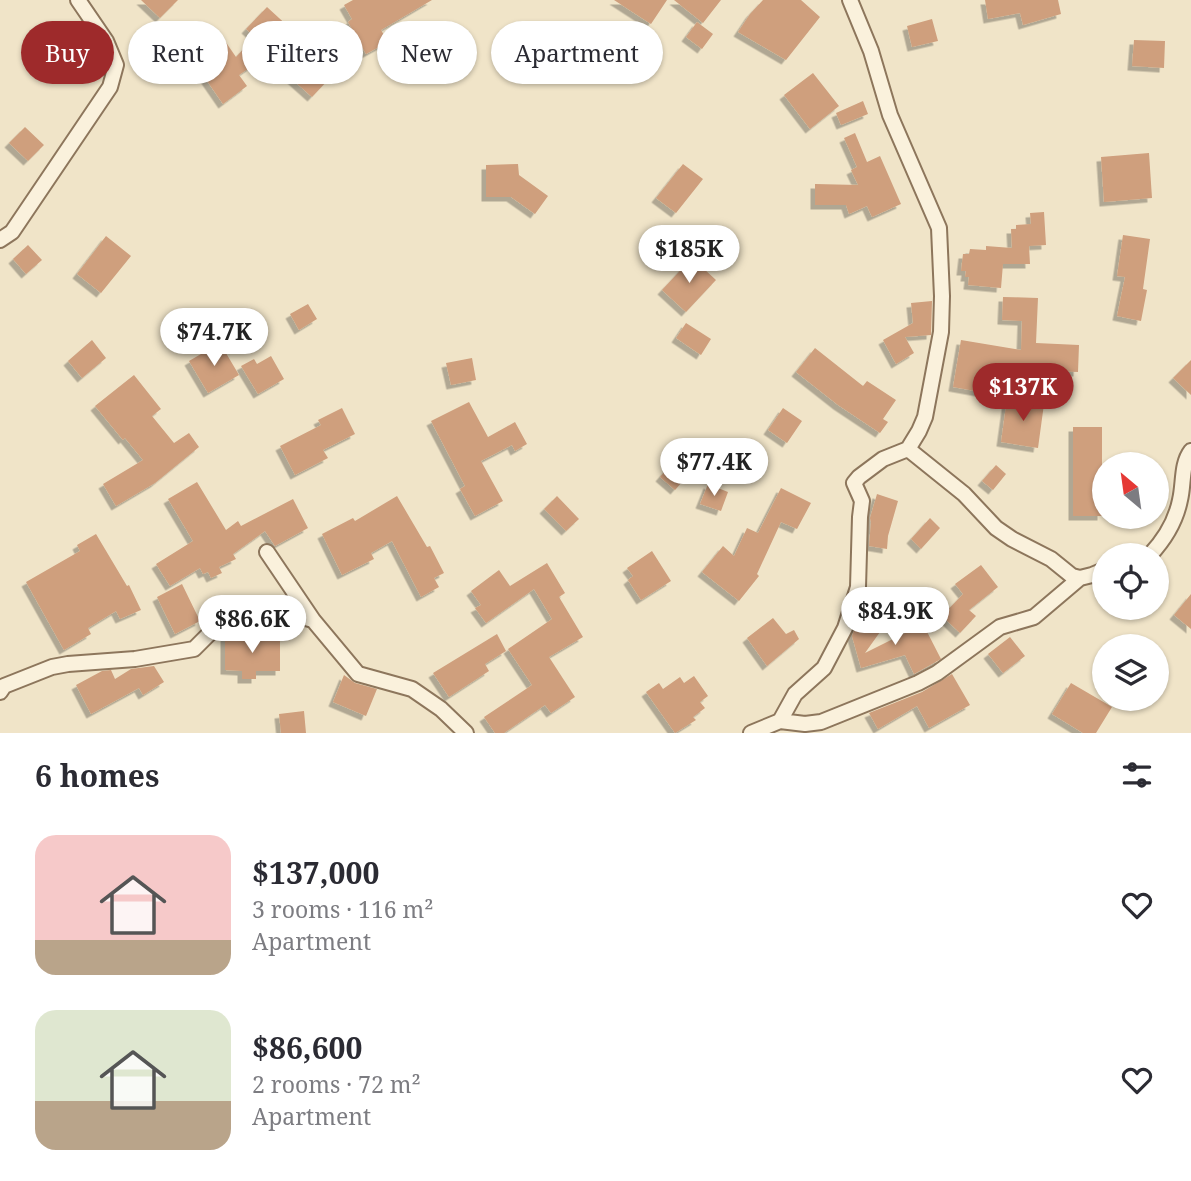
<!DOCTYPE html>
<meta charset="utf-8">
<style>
body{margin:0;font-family:"Noto Serif",serif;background:#f2f2f3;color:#2b2b33;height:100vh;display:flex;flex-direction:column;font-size:26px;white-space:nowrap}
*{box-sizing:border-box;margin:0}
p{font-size:23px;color:#7c7c81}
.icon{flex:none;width:38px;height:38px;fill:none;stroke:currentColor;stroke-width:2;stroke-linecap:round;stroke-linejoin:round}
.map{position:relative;height:733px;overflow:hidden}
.side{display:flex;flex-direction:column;background:#fff;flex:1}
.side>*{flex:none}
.top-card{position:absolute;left:21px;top:21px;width:700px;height:63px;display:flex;gap:14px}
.needle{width:46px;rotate:331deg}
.tools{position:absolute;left:1092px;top:452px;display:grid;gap:14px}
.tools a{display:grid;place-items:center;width:77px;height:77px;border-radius:50%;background:#fff;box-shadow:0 2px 5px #0004;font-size:35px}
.price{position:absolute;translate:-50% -60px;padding:0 16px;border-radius:24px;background:#fff;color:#222;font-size:23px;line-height:46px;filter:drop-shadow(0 2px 4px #0008)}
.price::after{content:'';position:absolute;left:50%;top:42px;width:21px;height:16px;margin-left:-10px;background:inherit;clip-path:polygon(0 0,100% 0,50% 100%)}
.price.selected{background:#9e2a2b;color:#fff}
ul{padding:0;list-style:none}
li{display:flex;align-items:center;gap:21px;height:175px;padding:0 35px}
li span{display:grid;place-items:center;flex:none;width:196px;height:140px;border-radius:21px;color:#555}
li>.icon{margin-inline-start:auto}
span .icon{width:84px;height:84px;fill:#fffc;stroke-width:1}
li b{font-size:30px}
h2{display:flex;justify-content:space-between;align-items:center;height:84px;padding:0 35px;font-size:30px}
.pill{padding:0 24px;border-radius:32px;background:#fff;box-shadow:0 2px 5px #0004;font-size:24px;line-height:63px}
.pill.selected{background:#9e2a2b;color:#fff}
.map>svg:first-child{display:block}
</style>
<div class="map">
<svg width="1191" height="733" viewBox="0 0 1191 733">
<defs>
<filter id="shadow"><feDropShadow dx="-4.5" dy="4.5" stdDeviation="0" flood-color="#0004"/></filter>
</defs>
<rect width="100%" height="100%" fill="#f0e4c8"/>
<path fill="#cf9f7d" filter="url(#shadow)" d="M141,0H178L160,18Z
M353,0H432L381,30L388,42L366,54L348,22L352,19L344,5Z
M614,0H667L651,24Z
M674,0H721L703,23Z
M763,0H801L820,17L786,60L738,32L750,14Z
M985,0H1058L1061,14L1023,25L1020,13L988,19Z
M267,7L303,40L318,25L340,47L332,54L343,64L312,97L284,72L281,76L264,58L239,75L247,86L223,104L203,75L208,72L199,59L225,41L236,57L255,37L246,29Z
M932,19L938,41L912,47L907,26Z
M697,22L713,34L702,49L686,37Z
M75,29L89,48L69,63L54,44Z
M1134,40L1165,41L1164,68L1132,66Z
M813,73L839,106L810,129L784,95Z
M863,101L868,114L841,125L836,113Z
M25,127L44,145L28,161L9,143Z
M855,133L867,162L880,156L901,204L872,217L867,206L849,214L846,205H815V184L858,185L851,170L857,167L844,138Z
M1149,153L1152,198L1104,202L1101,157Z
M518,164L519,175L548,196L535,214L511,197H486V165Z
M683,164L703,179L676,213L656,198Z
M1044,212L1046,245L1029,246L1030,264H1003L1001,288L968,285L969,277H965L966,271H961L963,254H969L970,249L986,250V246L1012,248L1011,229H1016V225L1031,224L1030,213Z
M1123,235L1150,239L1143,289L1147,290L1141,321L1117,316L1125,277L1117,276Z
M106,236L131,256L101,293L77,274Z
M28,245L42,260L26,274L13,259Z
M692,258L716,280L686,312L662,290Z
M1003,297L1038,298L1036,343L1079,345L1078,372L1012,369L1011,374H1007L1003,396L953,387L961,340L1021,350L1022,321L1002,320Z
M932,301L931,335L905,337L914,353L896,364L883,340L913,323L911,303Z
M308,304L317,319L299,330L290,314Z
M686,323L711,339L701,355L676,338Z
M92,340L106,358L82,378L68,361Z
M220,343L239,375L208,393L189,361Z
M815,348L863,386L867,381L896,400L883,419L888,422L880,433L838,405L796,372Z
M271,356L284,379L258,394L241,366L254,359L257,364Z
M472,358L476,380L451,385L446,363Z
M1191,360V395L1173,378Z
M134,375L161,409L152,416L174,443L189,433L199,447L155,483L116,506L103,484L143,460L125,438L123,440L95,406Z
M1007,399L1044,404L1038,448L1001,442Z
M469,402L488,437L515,422L527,444L515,451L512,445L481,461L503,501L475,516L460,489L465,486L431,421Z
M342,408L355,434L323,450L328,458L295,475L280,446L321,425L318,420Z
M783,408L802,421L787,443L768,430Z
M1073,427H1102V516H1073Z
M673,462L688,475L675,490L660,477Z
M996,465L1006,474L993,490L982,481Z
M197,482L226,530L238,521L241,526L293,499L308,528L275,546L265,531L233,554L236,559L219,567L222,573L211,578L208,572L203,574L200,568L170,586L156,564L193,541L168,499Z
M708,484L728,492L721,511L700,504Z
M781,488L811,503L797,529L781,522L757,574L759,576L739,601L702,572L723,546L734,556L747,528L758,533Z
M877,494L898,501L888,536L887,549L869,546L871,522L870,518Z
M397,496L427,547L430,546L444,573L434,578L439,587L421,597L392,541L371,553L374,559L342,575L322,534L353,518L355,521Z
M557,496L579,519L566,531L544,509Z
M930,518L940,528L921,549L911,539Z
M96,534L127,586L129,585L141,610L120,619L116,611L88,628L91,634L64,650L26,582L80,551L77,545Z
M652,551L671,581L641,600L628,580L633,576L627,568Z
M547,563L565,593L559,597L583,637L549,657L575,697L551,713L545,705L504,733H495L484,717L532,685L508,649L552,619L534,589L486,623L475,608L481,605L471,591L499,570L510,586Z
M981,565L998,587L969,610L976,616L960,633L942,616L963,594L955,584Z
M182,584L200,621L175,634L157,597Z
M893,587L906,596L897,609L884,600Z
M1191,594V629L1174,615Z
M773,618L786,634L794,630L799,639L767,666L747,638Z
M876,619L880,632L865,653L923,624L941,659L914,674L905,655L861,668L852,636L856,625Z
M497,634L506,651L485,664L489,671L449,697L433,673Z
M225,636L280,637V671H256V679H242V671L225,670Z
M1010,637L1025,656L1003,673L988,654Z
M154,666L164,682L143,695L139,688L91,714L76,685L102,671L111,670L115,679L131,669Z
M952,674L970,705L929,728L917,706L878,729L869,713L922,692Z
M344,675L355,683L377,689L366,716L333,702Z
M694,676L708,696L700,702L705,708L693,717L696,720L675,733L646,692L659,683L663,689L680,677L684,683Z
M1071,683L1112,707L1096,733H1083L1052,714Z
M304,711L306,733H281L279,714Z"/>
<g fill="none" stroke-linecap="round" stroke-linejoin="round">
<g stroke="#8d765c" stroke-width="18">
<path id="minor" d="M0,240L12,232L110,87L116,65L106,41L78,0
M908,449L964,494L996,528L1012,539L1051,559L1072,576L1080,578L1092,575L1104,570
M267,552L313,620
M1150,555C1164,540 1176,520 1180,500C1184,484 1181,464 1191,451
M0,692L4,686L52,667L68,664L135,659L194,649L214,629L239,619L291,614L313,620L358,674L412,689L441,709L466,733
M780,721L805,724L821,722L918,683L937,673L1000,627L1034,617L1080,578
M751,733L780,721L795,694L824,668L845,628L858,587L860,517L862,501L854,483L859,477L883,459L908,449L919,431L925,417L941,332L942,296L939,228L890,115L871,51L850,0"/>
</g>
<use href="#minor" stroke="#faf1dc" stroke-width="14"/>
</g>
</svg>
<div class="tools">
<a><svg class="needle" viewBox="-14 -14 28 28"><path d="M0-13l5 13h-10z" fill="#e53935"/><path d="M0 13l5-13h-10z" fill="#7c7c81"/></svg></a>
<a><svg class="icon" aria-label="locate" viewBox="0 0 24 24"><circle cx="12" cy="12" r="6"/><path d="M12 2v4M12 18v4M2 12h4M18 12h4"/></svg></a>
<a><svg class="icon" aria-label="layers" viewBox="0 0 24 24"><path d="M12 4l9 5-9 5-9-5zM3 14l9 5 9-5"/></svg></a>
</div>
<b class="price" style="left:689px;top:285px">$185K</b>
<b class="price" style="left:214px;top:368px">$74.7K</b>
<b class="price selected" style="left:1023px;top:423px">$137K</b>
<b class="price" style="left:714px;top:498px">$77.4K</b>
<b class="price" style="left:895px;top:647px">$84.9K</b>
<b class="price" style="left:252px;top:655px">$86.6K</b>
<div class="top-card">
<a class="pill selected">Buy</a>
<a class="pill">Rent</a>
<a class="pill">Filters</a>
<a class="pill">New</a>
<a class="pill">Apartment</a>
</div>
</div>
<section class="side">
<h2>6 homes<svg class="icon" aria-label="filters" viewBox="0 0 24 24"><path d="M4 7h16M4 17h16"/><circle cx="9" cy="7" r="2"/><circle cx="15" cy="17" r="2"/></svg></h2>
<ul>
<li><span style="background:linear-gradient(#f6c9c9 75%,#b9a48a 0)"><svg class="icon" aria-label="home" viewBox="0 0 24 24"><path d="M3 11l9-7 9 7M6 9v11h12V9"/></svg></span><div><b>$137,000</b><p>3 rooms · 116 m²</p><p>Apartment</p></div><svg class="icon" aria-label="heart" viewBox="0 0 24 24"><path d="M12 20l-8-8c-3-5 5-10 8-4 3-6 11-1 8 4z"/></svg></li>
<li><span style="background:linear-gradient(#dfe7d0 65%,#b9a48a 0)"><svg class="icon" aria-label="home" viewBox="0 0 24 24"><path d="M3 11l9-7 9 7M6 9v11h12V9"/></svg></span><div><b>$86,600</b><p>2 rooms · 72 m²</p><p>Apartment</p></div><svg class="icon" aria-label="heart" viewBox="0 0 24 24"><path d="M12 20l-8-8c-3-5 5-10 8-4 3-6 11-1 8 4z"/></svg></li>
</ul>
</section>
